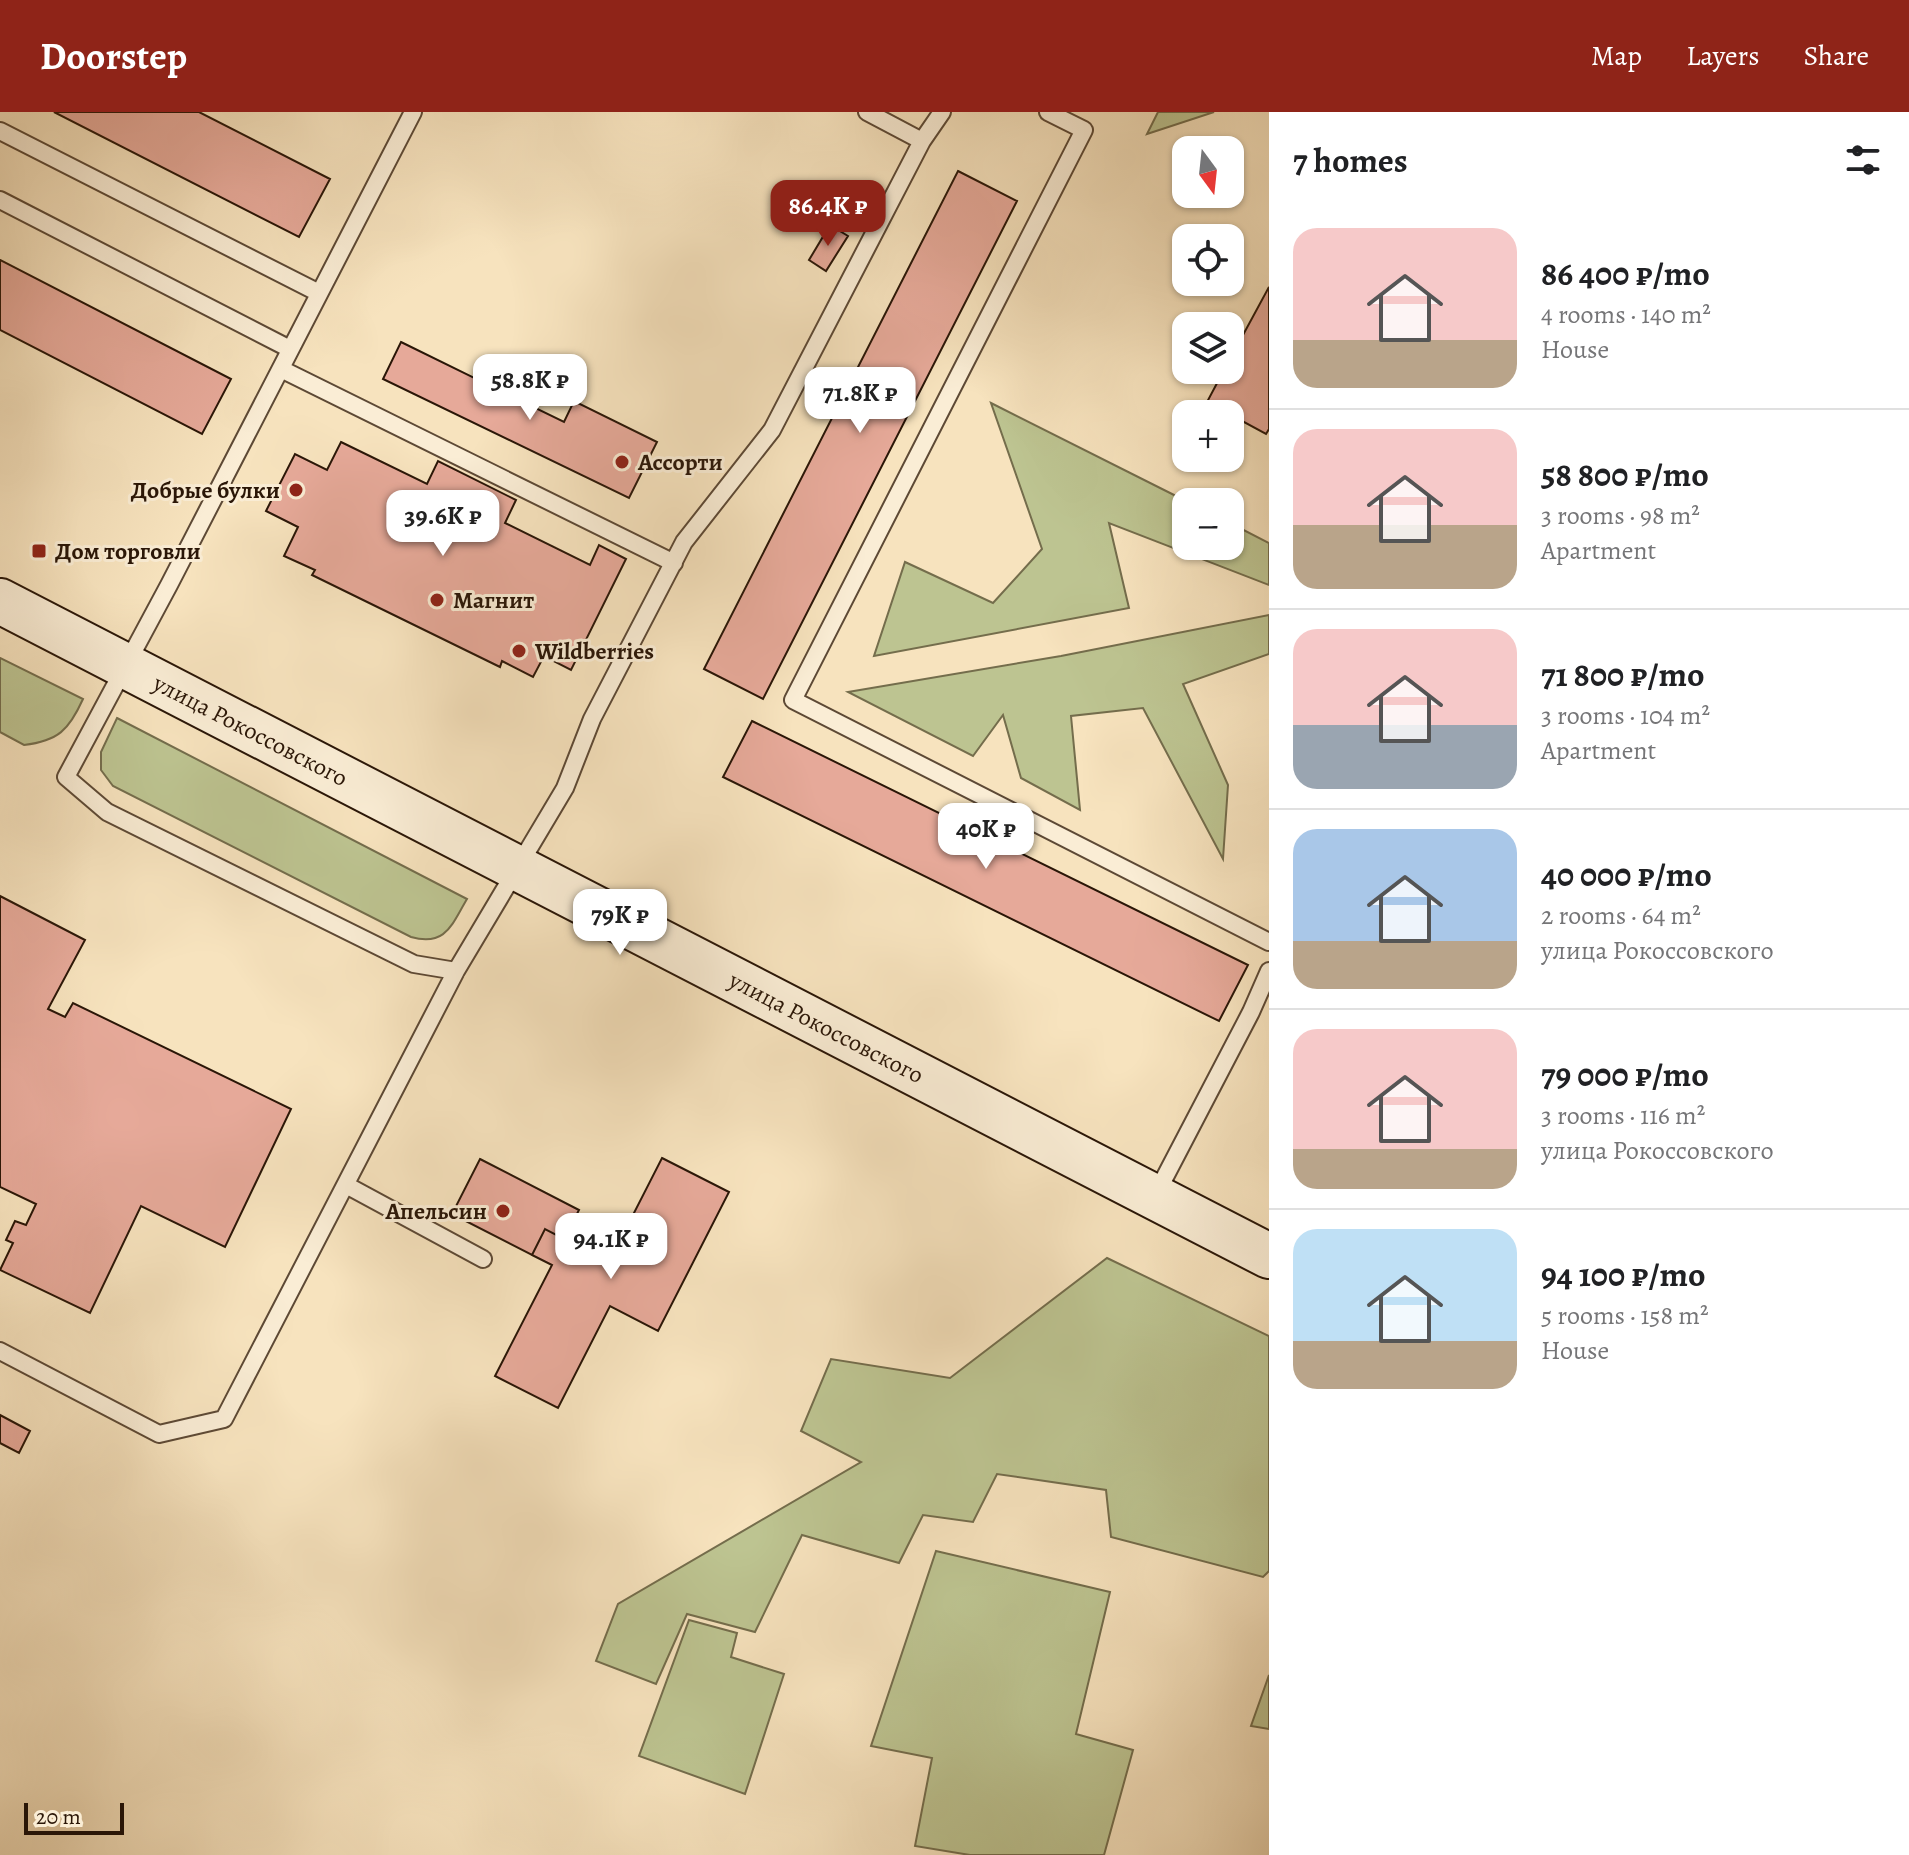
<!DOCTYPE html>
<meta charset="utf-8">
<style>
body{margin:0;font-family:Alegreya,serif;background:#f6f6f6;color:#202124;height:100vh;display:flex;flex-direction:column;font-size:30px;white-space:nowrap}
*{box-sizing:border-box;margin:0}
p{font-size:26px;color:#757577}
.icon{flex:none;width:44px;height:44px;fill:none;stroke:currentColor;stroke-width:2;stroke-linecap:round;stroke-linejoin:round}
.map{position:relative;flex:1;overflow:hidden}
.details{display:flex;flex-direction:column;background:#fff;width:640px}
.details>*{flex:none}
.needle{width:52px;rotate:165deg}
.tools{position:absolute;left:1172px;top:24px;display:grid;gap:16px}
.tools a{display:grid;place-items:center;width:72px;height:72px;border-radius:16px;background:#fff;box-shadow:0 2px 6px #0004;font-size:40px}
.scale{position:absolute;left:24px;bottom:20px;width:100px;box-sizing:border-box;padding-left:8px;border:4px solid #2a1607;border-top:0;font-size:22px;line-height:28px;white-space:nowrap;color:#2a1607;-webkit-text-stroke:6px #faedd5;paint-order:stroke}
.price{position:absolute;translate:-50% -68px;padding:0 18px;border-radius:16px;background:#fff;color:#222;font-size:26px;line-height:52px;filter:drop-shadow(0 2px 4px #0008)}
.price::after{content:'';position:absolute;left:50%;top:48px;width:24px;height:18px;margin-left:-12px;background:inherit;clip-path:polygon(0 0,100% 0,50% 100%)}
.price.on{background:#8f2418;color:#fff}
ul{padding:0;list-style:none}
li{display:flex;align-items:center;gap:24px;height:200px;padding:0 24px}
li+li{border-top:2px solid #e0e0e0}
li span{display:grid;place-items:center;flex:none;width:224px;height:160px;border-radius:24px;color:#555}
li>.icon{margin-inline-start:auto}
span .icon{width:96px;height:96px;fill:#fffc;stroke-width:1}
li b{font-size:34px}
h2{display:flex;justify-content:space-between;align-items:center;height:96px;padding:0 24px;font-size:34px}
header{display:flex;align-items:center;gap:48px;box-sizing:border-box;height:112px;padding:0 40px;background:#8f2418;color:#fff}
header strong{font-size:38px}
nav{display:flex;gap:44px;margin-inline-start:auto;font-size:28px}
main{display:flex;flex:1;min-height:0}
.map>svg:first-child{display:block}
</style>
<header>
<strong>Doorstep</strong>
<nav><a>Map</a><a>Layers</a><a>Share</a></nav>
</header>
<main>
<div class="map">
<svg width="1269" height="1743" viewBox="0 0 1269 1743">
<rect width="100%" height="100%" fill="#f7e3be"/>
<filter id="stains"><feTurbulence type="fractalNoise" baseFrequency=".0025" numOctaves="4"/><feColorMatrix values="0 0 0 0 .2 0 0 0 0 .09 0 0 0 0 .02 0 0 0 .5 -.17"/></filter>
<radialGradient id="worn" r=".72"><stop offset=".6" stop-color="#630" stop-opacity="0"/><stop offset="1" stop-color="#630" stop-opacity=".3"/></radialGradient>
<path fill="#bdc491" stroke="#746d4c" stroke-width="2" d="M1158,0H1214L1147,22Z
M991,291L1188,390H1186V434H1230V411L1269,431V473L1109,411L1129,496L874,544L905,450L993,491L1042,437Z
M1269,503V542L1183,572L1228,673L1223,747L1143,596L1071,604L1080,698L1021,666L1003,603L973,644L848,580L1061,544Z
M0,546L83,587C69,618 58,629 24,633L0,620Z
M117,606L467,787C452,812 446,835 411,825L113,674L101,658V640Z
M1107,1146L1269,1224V1459L1263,1465L1111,1425L1106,1378L997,1362L973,1410L923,1403L899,1451L802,1423L755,1520L687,1502L656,1572L596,1549L618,1492L861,1350L801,1319L831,1247L950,1266Z
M936,1439L1110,1480L1076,1622L1133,1638L1104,1743H970L915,1734L932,1646L871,1634Z
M689,1508L737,1521L731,1545L784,1562L745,1682L639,1644Z
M1269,1563V1617L1251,1614Z"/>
<path fill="#e6a999" stroke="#2a1607" stroke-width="2" d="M54,0H199L330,67L299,125Z
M958,59L1017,89L763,587L704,557Z
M830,113L848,124L826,159L809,148Z
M0,148L231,267L202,322L0,218Z
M1269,175V317L1266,322L1207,290L1224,258H1230V247Z
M401,230L564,310L574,289L657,330L629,386L383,267Z
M341,330L427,372L438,349L516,388L505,411L590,453L599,433L626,447L571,558L544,544L533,565L502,549L500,555L312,463L315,458L284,444L298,415L266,399L295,342L327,358Z
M752,609L1248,853L1219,909L723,665Z
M0,784L85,828L48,897L65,905L73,891L291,997L225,1135L141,1094L90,1201L0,1158L13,1131L6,1128L15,1109L26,1113L36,1092L0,1075Z
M662,1046L729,1080L658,1219L610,1194L558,1296L495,1264L552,1153L532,1143L545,1117L609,1150Z
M480,1047L579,1098L564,1127L545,1117L532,1143L452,1102Z
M0,1303L30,1319L19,1341L0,1331Z"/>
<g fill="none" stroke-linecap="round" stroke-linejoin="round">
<g stroke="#5d4935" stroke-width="20">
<path id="lane" d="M413,0L169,473L66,665L107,700L414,852L456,859
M867,0L922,29
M1048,0L1084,18L793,588L1269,830
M0,19L319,181
M0,88L290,237
M281,257L674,451
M346,1073L483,1147
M1155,1084L1251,900L1269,859
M0,1239L159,1322L224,1307L456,859L565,676L592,607L684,430L772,318L922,29L942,0"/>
</g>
<g stroke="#2a1607" stroke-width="48">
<g id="secondary">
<path id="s1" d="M0,489L1269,1144"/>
</g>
</g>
<use href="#lane" stroke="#faedd5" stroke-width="16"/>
<use href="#secondary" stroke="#faedd5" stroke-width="44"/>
</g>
<g fill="#8f2418" stroke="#faedd5" stroke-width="3">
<circle cx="622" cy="350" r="8"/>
<circle cx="296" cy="378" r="8"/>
<rect x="31" y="431" width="16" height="16" rx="4"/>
<circle cx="437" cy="488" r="8"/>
<circle cx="519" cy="539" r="8"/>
<circle cx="503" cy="1099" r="8"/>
</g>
<g text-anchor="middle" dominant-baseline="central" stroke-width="6" stroke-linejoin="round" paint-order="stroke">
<g font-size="24" font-weight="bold" fill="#2a1607" stroke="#faedd5" text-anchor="start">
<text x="638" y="350">Ассорти</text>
<text x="280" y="378" text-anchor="end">Добрые булки</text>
<text x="55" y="439">Дом торговли</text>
<text x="453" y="488">Магнит</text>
<text x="535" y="539">Wildberries</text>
<text x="487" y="1099" text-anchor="end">Апельсин</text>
</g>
<g font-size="24" fill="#2a1607" stroke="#faedd5">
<text stroke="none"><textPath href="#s1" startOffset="282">улица Рокоссовского</textPath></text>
<text stroke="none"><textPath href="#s1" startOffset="930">улица Рокоссовского</textPath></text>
</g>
</g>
<rect width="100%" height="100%" filter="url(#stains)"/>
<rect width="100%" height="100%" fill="url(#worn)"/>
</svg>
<div class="tools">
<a><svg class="needle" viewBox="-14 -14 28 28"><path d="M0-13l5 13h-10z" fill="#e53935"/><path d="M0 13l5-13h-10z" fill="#757577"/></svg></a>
<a><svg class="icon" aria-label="locate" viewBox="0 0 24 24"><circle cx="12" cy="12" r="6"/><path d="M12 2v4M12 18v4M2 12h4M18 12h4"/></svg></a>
<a><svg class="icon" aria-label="layers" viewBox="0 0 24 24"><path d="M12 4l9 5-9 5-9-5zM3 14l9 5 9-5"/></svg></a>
<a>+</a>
<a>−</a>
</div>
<div class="scale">20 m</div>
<b class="price on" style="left:828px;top:136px">86.4K ₽</b>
<b class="price" style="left:530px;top:310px">58.8K ₽</b>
<b class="price" style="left:860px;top:323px">71.8K ₽</b>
<b class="price" style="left:443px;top:446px">39.6K ₽</b>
<b class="price" style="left:986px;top:759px">40K ₽</b>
<b class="price" style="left:620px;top:845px">79K ₽</b>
<b class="price" style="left:611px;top:1169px">94.1K ₽</b>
</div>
<section class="details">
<h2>7 homes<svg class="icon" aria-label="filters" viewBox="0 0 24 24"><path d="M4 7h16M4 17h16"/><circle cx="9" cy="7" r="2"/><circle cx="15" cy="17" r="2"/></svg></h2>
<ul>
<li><span style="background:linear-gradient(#f6c9c9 70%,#b9a48a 0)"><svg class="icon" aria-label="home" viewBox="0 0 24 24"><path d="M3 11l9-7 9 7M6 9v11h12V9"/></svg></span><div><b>86 400 ₽/mo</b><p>4 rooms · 140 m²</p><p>House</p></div></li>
<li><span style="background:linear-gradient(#f6c9c9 60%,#b9a48a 0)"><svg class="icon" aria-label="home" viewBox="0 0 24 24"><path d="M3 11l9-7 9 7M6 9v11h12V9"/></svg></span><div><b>58 800 ₽/mo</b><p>3 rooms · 98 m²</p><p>Apartment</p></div></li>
<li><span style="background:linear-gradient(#f6c9c9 60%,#9aa5b1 0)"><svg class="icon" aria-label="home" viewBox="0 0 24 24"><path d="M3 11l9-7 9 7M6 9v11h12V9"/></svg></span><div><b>71 800 ₽/mo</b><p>3 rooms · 104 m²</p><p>Apartment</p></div></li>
<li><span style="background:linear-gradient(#a9c7e8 70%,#b9a48a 0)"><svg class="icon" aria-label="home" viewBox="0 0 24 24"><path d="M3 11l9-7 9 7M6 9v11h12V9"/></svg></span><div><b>40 000 ₽/mo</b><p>2 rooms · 64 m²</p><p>улица Рокоссовского</p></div></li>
<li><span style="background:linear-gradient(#f6c9c9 75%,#b9a48a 0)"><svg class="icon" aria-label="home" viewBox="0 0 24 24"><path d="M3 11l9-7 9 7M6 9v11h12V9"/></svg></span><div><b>79 000 ₽/mo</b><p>3 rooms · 116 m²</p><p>улица Рокоссовского</p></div></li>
<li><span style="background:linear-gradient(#bfe0f5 70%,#b9a48a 0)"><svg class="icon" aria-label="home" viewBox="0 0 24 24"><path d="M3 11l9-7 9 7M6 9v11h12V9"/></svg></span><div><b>94 100 ₽/mo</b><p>5 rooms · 158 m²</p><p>House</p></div></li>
</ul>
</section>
</main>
